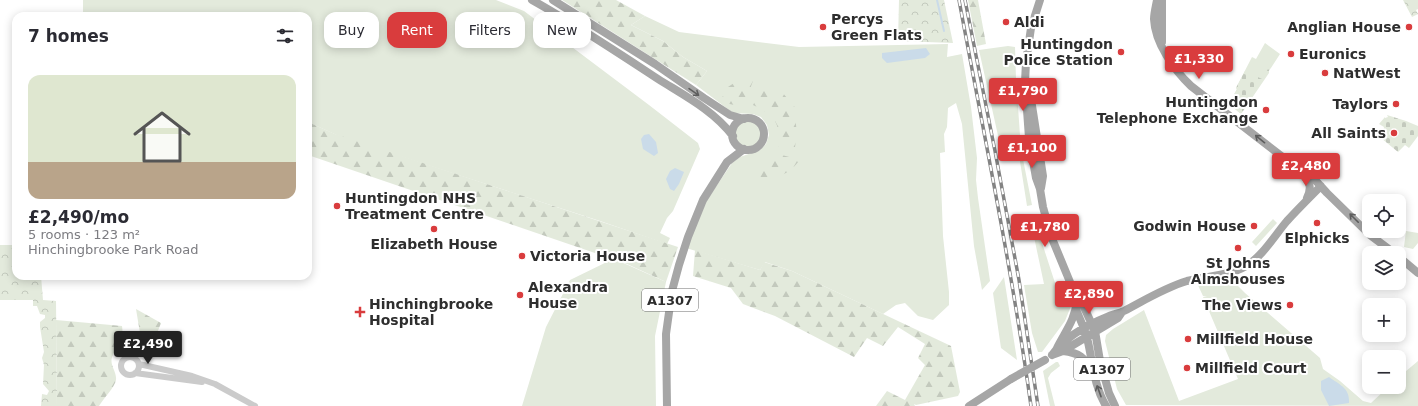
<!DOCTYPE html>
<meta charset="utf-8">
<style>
body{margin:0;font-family:"DejaVu Sans",sans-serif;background:#f7f7f7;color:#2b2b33;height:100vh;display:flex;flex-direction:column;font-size:15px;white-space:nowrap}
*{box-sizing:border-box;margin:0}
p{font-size:13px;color:#7c7c81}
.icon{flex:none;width:22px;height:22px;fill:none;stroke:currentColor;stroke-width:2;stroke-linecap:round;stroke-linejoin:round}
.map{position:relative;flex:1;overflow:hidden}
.side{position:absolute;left:12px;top:12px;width:300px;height:268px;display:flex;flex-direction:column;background:#fff;border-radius:12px;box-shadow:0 2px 10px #0003}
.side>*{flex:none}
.banner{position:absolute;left:324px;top:12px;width:380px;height:36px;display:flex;gap:8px}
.tools{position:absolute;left:1362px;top:194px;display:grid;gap:8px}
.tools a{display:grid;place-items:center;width:44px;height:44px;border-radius:8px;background:#fff;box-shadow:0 2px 10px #0003;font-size:20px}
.price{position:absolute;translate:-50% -34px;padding:0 9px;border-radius:4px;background:#d93c3d;color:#fff;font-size:13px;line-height:26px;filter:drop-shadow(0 1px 2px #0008)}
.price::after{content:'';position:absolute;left:50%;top:24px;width:12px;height:9px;margin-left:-6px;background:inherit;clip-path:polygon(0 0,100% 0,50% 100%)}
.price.selected{background:#222;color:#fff}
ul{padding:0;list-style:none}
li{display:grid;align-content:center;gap:8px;height:212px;padding:0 16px}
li+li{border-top:1px solid #e1e1e2}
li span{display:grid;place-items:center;height:124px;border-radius:12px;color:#555}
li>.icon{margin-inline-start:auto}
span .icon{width:72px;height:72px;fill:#fffc;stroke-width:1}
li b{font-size:17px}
h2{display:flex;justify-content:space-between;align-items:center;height:48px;padding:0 16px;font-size:17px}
.chip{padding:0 14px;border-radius:12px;background:#fff;box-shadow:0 2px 10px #0003;font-size:14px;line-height:36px}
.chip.selected{background:#d93c3d;color:#fff}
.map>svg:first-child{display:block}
</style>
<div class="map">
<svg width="1418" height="406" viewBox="0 0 1418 406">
<defs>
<pattern id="forest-firs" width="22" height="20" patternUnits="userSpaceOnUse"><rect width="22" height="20" fill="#e3eadc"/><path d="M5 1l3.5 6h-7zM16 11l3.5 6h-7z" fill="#c3c9bd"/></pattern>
<pattern id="cemetery-stones" width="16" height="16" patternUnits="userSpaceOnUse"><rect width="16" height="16" fill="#e3eadc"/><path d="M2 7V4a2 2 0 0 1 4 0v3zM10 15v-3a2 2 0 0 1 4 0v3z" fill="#c3c9bd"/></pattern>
<pattern id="park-crowns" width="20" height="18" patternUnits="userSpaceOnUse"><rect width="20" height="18" fill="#e3eadc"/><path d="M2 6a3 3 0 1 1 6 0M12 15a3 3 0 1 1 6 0" fill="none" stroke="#c3c9bd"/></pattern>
</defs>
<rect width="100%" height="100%" fill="#fff"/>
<path fill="#e3eadc" d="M83,0H496L524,11L649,105L698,143L700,149L673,211L667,218L660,233L670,238L667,244L600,221L341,137L308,122V16H83Z
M645,16L679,32L799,47L948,44L947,57L962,54L971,107L977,158L976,180L978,198L990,281L982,290L974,246L962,124L956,103L948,108L947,127L944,134L945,152L940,153L943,236L949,292V305L933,320L918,316L905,303L896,305L883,314L792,271L765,262L760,270L686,248L707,200L732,163L740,157L760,150L766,144L769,135L767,125L761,117L753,114L733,113L696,85L707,71L683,57L663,41L631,25Z
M1265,43L1280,54L1241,114L1229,104L1237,89L1236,88L1252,57L1256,59Z
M1008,46L1015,47L1016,79L1021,149L1032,205L1027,206L1019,155L1003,158L979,50Z
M735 134a13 13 0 1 1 26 0a13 13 0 1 1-26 0Z
M1030,218H1034L1056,286L1061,291L1071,306L1065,321L1042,352H1038L1032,333L1024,285L1044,284Z
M1273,219L1277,223L1256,246L1252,242Z
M1406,231L1418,233V243L1413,249L1404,247Z
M613,259L628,265L666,282L655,336L656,406H522L546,327L570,280Z
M1227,275L1245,293L1320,358L1323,369L1340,381L1363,401L1371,403L1388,387H1399V377L1418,361V406L1126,405L1117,389L1105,341L1106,335L1113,329L1144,310L1179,401L1238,379L1203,297L1207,296H1203L1196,281Z
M1004,277L1017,360L1001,348L993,293Z
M1056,362H1058L1060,366L1051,373L1048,378L1055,406H1050L1043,371Z"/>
<path fill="url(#forest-firs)" d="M562,0H616L645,16L631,25L663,41L683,57L707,71L696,85Z
M968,0H978L986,44L977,46Z
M737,81H753L743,107L721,102L725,89Z
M765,84L782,92L798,111L795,117L797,133L795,147L784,151L782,155L800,160L791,170L765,185L751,172L778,154C780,126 780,118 753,105Z
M308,122L335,134L678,247L666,282L627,264L308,155Z
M695,250L760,270L764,262L792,271L951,346L960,392L958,396L916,405L914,404L915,406H876L887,391L905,400L925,365L918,358L925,344L898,327L883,346L867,338L854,357L775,316L743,304L731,288L693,276Z
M136,309L161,323L154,341L140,333Z
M56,320L122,326C123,334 123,340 118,347C117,350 114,352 113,355C108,364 117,371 116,380C115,387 103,399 99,406H57Z"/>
<path fill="url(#cemetery-stones)" d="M1268,69L1269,70V73L1241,114L1229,104L1237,89L1236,88L1245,71L1262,79Z
M1387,115L1406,121L1418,126V136L1409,148L1405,145L1398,152L1381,138L1384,127L1379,124L1385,117V118L1388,117Z"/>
<path fill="url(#park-crowns)" d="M899,0H944L953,43L898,41Z
M1403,0H1418V9L1416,10L1418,14L1412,17Z
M0,245H16V276H41L43,300L56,301L57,406H41L42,394L47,395L49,391L43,384L44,365L42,358L44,352L40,327V322L45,318V315L40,314L37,306H33V300H0Z"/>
<path fill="#cadbe9" d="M926,48L930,54L925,58L887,63L882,58V53Z
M649,134L656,142L658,153L654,156L643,149L641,139L644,135Z
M675,168L684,172L679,184L674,191L670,189L666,179L670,171Z
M1329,377C1340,385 1350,388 1349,403L1329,406L1321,390V381Z"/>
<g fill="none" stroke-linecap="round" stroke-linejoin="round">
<path stroke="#cadbe9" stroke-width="2" d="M937,0L944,31"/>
<path stroke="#cbcbcb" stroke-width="6" d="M121 366a9 9 0 1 1 18 0a9 9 0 1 1-18 0Z
M139,364L192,376L215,384L255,406
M135,373L202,382"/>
<path stroke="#a6a6a6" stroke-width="8" d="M532,0C575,24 617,52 658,79C685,96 713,110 733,136
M553,0L655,64L704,98L730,115L744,119
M1040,0L1031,28L1026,62L1025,82L1029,138L1036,178L1040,189L1043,207L1051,236L1077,299C1075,321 1066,330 1057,348
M1157,0C1156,6 1154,13 1154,19C1155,43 1174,70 1191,86L1302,172L1316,181L1327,193L1370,235L1394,253
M1162,42V0
M1031,99L1043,176L1041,188
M732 134a16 16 0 1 1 32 0a16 16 0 1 1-32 0Z
M1303,174C1310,184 1312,187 1307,198
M1399,257L1418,273
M1077,299L1082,303L1095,331L1100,361L1109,393L1115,406
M1076,309C1080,320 1086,331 1088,342C1093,364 1094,386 1106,406
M1063,351C1079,353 1085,357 1091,371
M1052,355C1065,337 1087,325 1107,317C1112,314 1118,314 1124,311C1145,300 1164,288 1187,281C1207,276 1229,276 1246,266C1262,257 1275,235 1287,221C1298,209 1310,197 1321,186
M1052,355L1063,351L1118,318L1122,312
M667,406L666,334L672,291L679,265L688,237L703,200L727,162L744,149
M969,406L1011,379"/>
<g stroke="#838383" stroke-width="3.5">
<path id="rail" d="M959,0C984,135 1012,270 1031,406
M965,0L995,151L1019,280L1038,406"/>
</g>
<use href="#rail" stroke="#fff" stroke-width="2" stroke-dasharray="6" stroke-linecap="butt"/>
<path stroke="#a6a6a6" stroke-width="8" d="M1011,379L1045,360"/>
</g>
<defs><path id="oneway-shaft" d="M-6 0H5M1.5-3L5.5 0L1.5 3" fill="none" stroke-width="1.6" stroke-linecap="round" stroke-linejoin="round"/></defs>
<g stroke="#5e5e5e">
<use href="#oneway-shaft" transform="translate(694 92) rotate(35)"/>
<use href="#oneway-shaft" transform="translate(1260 139) rotate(-141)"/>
<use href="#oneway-shaft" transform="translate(1354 218) rotate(-135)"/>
<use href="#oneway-shaft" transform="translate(1099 391) rotate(-110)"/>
</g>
<g fill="#d93c3d" stroke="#fff" stroke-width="1.5">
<circle cx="1006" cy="22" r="4"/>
<circle cx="823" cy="27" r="4"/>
<circle cx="1409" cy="27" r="4"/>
<circle cx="1121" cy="52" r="4"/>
<circle cx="1291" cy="54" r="4"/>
<circle cx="1325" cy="73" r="4"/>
<circle cx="1396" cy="104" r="4"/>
<circle cx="1266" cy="110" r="4"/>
<circle cx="1394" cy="133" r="4"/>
<circle cx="337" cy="206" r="4"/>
<circle cx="1317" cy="223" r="4"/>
<circle cx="1254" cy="226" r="4"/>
<circle cx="434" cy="229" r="4"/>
<circle cx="1238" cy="248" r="4"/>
<circle cx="522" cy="256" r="4"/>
<circle cx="520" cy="295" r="4"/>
<circle cx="1290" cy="305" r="4"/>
<path d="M358 306h4v4h4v4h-4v4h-4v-4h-4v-4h4z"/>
<circle cx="1188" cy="339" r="4"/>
<circle cx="1187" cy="368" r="4"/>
</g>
<g text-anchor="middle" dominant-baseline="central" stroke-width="4" stroke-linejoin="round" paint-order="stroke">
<g fill="#fff" stroke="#6d6d6d" stroke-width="1">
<rect x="642" y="289" width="56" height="22" rx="3"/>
<rect x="1074" y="358" width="56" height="22" rx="3"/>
</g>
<g font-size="13" font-weight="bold" fill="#2e2e2e">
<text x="670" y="300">A1307</text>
<text x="1102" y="369">A1307</text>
</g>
<g font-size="14" font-weight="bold" fill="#2e2e2e" stroke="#fff" text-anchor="start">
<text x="831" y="19">Percys<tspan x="831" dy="16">Green Flats</tspan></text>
<text x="1014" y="22">Aldi</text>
<text x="1401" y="27" text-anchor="end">Anglian House</text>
<text x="1113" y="44" text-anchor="end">Huntingdon<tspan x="1113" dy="16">Police Station</tspan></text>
<text x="1299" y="54">Euronics</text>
<text x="1333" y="73">NatWest</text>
<text x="1258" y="102" text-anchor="end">Huntingdon<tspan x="1258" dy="16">Telephone Exchange</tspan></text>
<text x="1388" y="104" text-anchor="end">Taylors</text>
<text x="1386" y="133" text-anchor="end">All Saints</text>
<text x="345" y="198">Huntingdon NHS<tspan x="345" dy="16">Treatment Centre</tspan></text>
<text x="1246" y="226" text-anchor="end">Godwin House</text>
<text x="1317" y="238" text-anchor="middle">Elphicks</text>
<text x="434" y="244" text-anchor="middle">Elizabeth House</text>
<text x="530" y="256">Victoria House</text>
<text x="1238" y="263" text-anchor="middle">St Johns<tspan x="1238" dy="16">Almshouses</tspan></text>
<text x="528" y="287">Alexandra<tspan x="528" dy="16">House</tspan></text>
<text x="369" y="304">Hinchingbrooke<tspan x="369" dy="16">Hospital</tspan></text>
<text x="1282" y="305" text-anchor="end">The Views</text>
<text x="1196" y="339">Millfield House</text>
<text x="1195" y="368">Millfield Court</text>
</g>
</g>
</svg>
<div class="tools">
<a><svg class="icon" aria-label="locate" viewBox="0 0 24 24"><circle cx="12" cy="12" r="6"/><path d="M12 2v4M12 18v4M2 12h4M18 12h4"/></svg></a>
<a><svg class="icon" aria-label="layers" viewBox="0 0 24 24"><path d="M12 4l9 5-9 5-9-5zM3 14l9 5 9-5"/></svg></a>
<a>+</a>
<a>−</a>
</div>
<b class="price" style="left:1199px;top:80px">£1,330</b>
<b class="price" style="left:1023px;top:112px">£1,790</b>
<b class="price" style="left:1032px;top:169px">£1,100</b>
<b class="price" style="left:1306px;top:187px">£2,480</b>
<b class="price" style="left:1045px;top:248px">£1,780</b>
<b class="price" style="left:1089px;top:315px">£2,890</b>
<b class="price selected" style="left:148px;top:365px">£2,490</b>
<div class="banner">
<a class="chip">Buy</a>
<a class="chip selected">Rent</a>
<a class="chip">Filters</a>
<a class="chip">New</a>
</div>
<section class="side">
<h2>7 homes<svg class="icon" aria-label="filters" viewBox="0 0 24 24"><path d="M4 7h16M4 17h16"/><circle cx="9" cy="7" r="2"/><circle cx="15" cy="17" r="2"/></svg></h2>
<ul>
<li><span style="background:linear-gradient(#dfe7d0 70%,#b9a48a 0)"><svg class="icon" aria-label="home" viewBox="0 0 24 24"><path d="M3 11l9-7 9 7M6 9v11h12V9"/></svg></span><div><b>£2,490/mo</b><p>5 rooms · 123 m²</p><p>Hinchingbrooke Park Road</p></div></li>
</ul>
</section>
</div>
